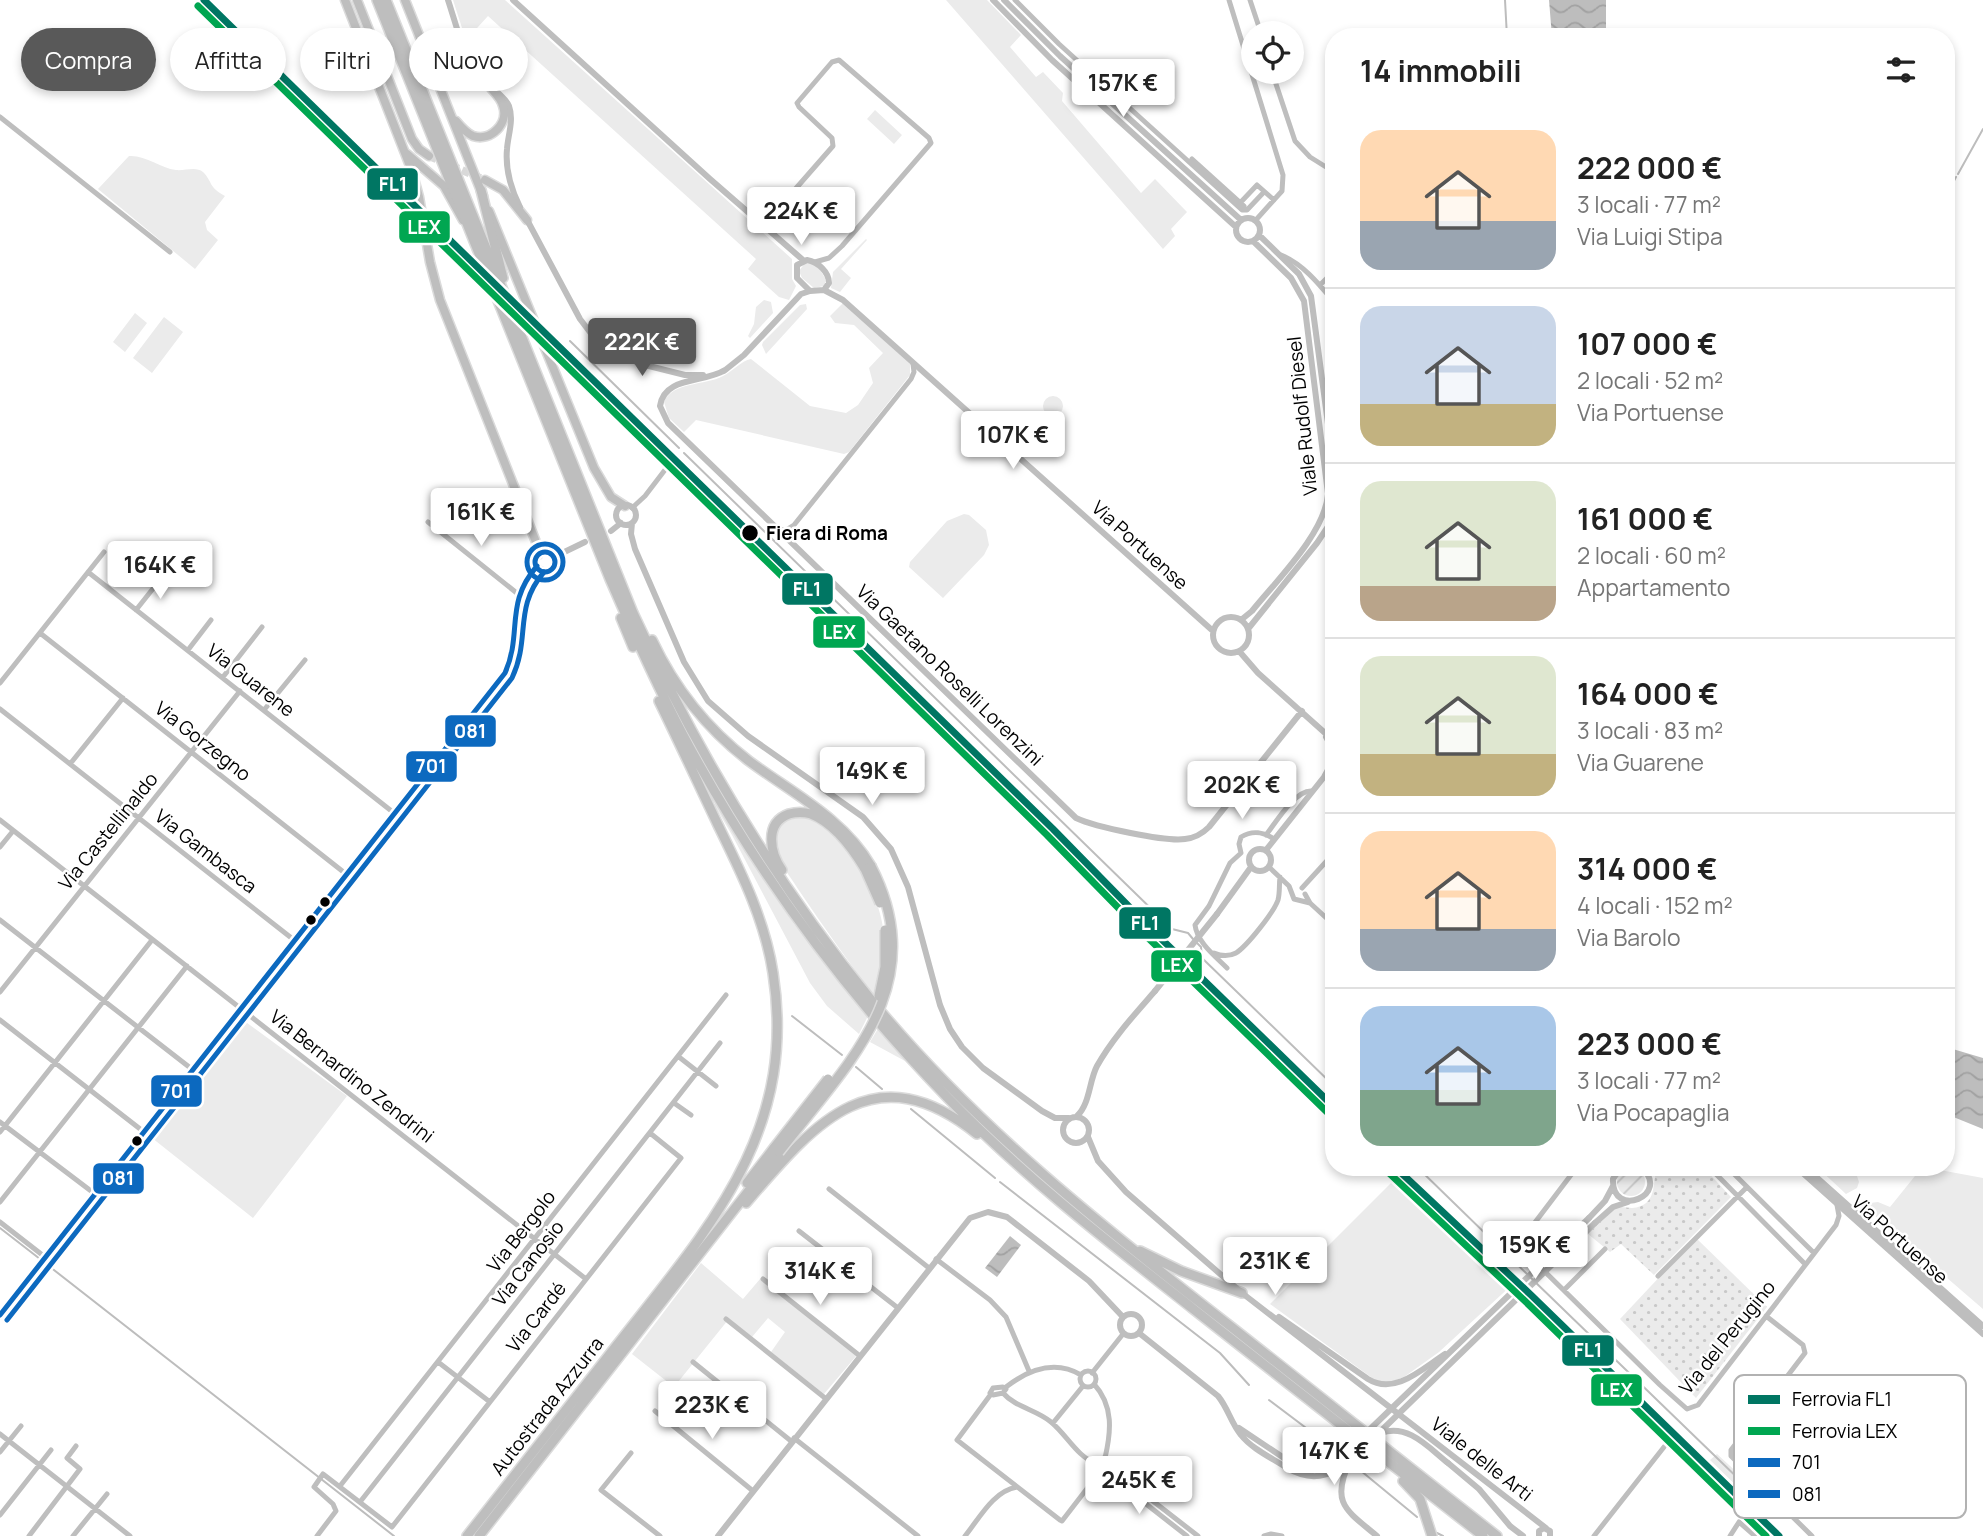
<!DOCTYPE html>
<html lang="it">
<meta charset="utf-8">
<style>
body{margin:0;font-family:Manrope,sans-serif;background:#f2f2f2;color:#222;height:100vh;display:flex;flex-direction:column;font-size:26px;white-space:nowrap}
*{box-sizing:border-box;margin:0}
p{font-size:23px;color:#767676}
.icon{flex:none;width:38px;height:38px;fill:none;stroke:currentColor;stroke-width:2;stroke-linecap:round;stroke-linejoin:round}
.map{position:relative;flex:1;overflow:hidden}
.side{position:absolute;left:1325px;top:28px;width:630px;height:1148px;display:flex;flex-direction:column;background:#fff;border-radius:28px;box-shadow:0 4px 10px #0003}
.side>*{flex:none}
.banner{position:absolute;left:21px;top:28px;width:665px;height:63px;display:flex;gap:14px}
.buttons{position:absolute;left:1241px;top:21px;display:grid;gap:14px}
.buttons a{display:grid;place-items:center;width:63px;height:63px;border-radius:50%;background:#fff;box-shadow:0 4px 10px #0003;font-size:35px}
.price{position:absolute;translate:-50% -60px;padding:0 16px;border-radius:7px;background:#fff;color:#222;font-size:23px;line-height:46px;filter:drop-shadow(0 2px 4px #0008)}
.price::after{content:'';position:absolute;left:50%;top:42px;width:21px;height:16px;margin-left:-10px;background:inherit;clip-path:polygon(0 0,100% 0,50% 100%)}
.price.current{background:#595959;color:#fff}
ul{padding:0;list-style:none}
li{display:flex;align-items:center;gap:21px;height:175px;padding:0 35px}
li+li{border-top:2px solid #e0e0e0}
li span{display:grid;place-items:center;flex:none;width:196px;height:140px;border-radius:21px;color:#555}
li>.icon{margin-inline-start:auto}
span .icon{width:84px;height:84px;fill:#fffc;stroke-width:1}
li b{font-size:30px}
h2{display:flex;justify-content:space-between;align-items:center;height:84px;padding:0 35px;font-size:30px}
.pill{padding:0 24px;border-radius:32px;background:#fff;box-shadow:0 4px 10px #0003;font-size:24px;line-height:63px}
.pill.current{background:#595959;color:#fff}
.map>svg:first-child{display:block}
</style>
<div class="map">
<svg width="1983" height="1536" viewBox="0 0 1983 1536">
<defs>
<pattern id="park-dots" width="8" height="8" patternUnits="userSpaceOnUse" patternTransform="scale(1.75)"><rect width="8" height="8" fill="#ebebeb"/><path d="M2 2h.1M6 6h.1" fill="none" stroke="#c8c8c8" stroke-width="1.8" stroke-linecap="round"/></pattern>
<pattern id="garden-furrows" width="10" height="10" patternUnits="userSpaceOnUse" patternTransform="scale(1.75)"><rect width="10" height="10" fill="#ebebeb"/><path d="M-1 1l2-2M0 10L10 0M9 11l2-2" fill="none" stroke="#c8c8c8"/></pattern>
<pattern id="water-waves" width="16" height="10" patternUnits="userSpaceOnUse" patternTransform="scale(1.75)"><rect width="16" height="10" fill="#bdbdbd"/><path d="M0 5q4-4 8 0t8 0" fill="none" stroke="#a1a1a1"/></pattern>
</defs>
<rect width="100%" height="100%" fill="#fff"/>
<path fill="#ebebeb" d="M453,0H505L792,259V279L796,286L789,300L779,297L748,269L756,259L488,16L468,38L463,31Z
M946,0H987L1021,35L1010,47L1036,77L1043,72L1063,93L1062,101L1141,193L1155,179L1187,212L1171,229L1175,236L1163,249Z
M875,110L902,135L894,144L867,119Z
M129,156C146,155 160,168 176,170C185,171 196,166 203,172C213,182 208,187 225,196L205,222L207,230L218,240L195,269L98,189Z
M866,239L867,240L841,269L851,278L840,292L831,288L833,272Z
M805,263C815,262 823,272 826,281L824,286L814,288L802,278L799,271Z
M764,300L771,302L773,313L750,338L748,336L754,324L756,307Z
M843,303L910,364V375L849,452L844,454L696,420L684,432L669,418L664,402C673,381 705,386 723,376C733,371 741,361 751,359L810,406L846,413L858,405L873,383L869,368L883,353L854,325L835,323L830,316Z
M806,304L807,309L766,354L762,345L763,342L800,305Z
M135,313L147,323L125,352L113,342Z
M164,317L183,332L152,373L133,358Z
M1043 406a10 10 0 1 1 20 0a10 10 0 1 1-20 0Z
M964,514L969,515L986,530L989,545L984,555L943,598L909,567L910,562L947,521Z
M715,803L794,924L868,1016L859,1034L827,1006L810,983L732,835L714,805Z
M797,815C843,821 880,891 884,934C886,955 880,977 876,998C849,963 823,926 798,889C790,876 778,862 775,847C772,829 782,821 797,815Z
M239,1017L347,1096L253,1218L147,1134Z
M879,1027L905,1061L870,1042Z
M1817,1167H1854L1859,1182L1857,1188L1846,1194Z
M1929,1168L1983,1178V1309L1866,1208L1870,1203L1878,1202L1890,1207L1919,1171Z
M1398,1176L1514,1283L1439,1352L1404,1377L1388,1383L1375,1380L1270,1304Z
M701,1263L743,1299L760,1279L857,1355L824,1394L771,1352L785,1332L768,1318L752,1337L728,1320L674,1387L632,1354Z
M1673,1435L1745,1510L1743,1512L1669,1439Z
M1717,1454L1766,1499L1758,1507L1710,1460Z"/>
<path fill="url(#park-dots)" d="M1657,1167H1703L1731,1197L1654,1275L1621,1244L1610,1252L1588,1234L1615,1208C1622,1206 1626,1208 1632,1208C1658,1206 1652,1183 1657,1167Z
M1696,1238L1767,1307L1696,1398L1620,1319Z"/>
<path fill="url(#garden-furrows)" d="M1617 1182a14 14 0 1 1 28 0a14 14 0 1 1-28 0Z"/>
<path fill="url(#water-waves)" d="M1549,0H1606V37H1552Z
M1946,1047L1983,1058V1129L1946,1114Z
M1010,1236L1021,1245L997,1277L985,1268Z"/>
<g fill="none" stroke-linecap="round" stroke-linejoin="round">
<path stroke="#bdbdbd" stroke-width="2" d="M1505,0L1507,37
M1958,174L1983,129
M1946,196L1956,177
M570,341L679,448
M684,453L1172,929L1188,933L1193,939
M1197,943L1201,947L1202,958L1334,1086
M792,1016L842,1055
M856,1067L882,1089
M911,1109L995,1178
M1417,1167L1527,1274
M1000,1182L1220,1353L1249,1385
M0,1228L40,1259
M45,1263L394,1536
M1531,1278L1747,1487
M1269,1400L1338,1452
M1355,1466L1417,1517
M1437,1533L1443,1536"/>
<path stroke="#d9d9d9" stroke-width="8" stroke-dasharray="8 4" stroke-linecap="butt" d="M429,156L485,180"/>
<g stroke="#dbdbdb" stroke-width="11">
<path id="trunk" d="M345,0L412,171L419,197L430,262L440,300L536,542L538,555
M357,0L412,139L419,149L429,156
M405,0L483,196
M456,121C461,127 466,133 473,136C491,142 509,123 503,106C501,98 495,93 490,87
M407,154L444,186L463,220
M485,180L503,190L527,220
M489,211L594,468L611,497L625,506"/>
</g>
<g stroke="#dbdbdb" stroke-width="12">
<path id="motorway" d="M377,0L610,579C633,632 656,684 683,735C753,866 843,990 947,1097C1022,1175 1107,1241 1192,1308C1289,1384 1386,1461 1483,1536
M386,0L633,613C697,752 775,883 872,1001C977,1128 1105,1229 1234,1329C1322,1398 1409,1467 1497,1536
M481,190L503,278
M621,618L633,647
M652,640C675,689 706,728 749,761C792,793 843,818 871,866
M782,870C770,853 764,823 789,814C796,812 804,812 811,814C834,823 853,849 865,869
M747,1183L774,1148
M746,1203C814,1124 873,1051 977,1134
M1140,1251L1181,1271L1242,1293
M1403,1481L1420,1499L1432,1536
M467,1536C517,1472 567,1408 617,1345C708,1229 798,1133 773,973C765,920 741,872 718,825C698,783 679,742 659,701
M479,1536L779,1152"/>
</g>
<path stroke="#bebebe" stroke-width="5" d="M1015,0L1059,44L1242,210H1247L1264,192
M1229,0L1283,175L1282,191L1255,221
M1250,0L1261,33
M1272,72L1295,141L1310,157L1334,172
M0,117L170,252
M1192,159L1244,206
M1240,203L1257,185L1274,200
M763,226L833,146L832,138L799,107L797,103L832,62L839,60L929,138L931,143L842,246L829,258L815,262
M1281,255C1303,264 1319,284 1334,302
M1320,285L1330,275
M1325,401L1334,372
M632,508L645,496L671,462
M428,522L518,594
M778,529L786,530L794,525L911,379L914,372L913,364
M88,572L394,813
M136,610L163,576
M40,633L346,874
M188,650L211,620
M223,677L262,627
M0,683L104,552
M0,709L294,940
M264,710L305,660
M70,764L123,698
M0,820L586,1279
M1266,835C1276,822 1296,789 1312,791
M0,847L13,831
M1269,867L1289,886L1294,899L1310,903
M1302,888L1334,853
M1305,894L1310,903L1334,925
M0,920L193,1070
M1214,953C1221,956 1228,957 1236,953C1247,946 1274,912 1278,900C1280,893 1279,884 1280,877
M1227,968C1215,956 1197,942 1195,925L1209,906L1230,863L1241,853L1239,844L1241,837C1252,830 1264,832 1274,839
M0,992L240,691
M0,1020L144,1132
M679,1057L716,1086
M674,1103L691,1115
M0,1122L95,1194
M0,1132L152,940
M1577,1167L1524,1237L1523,1246L1533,1260L1660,1385L1687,1409L1698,1405L1836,1225L1839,1216L1837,1205
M1709,1167L1805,1264
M1727,1167L1814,1253
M829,1189L929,1268
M0,1202L187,966
M0,1222L45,1257
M799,1231L898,1308
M936,1259L990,1300L1006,1317L1029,1371
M1658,1276L1747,1187
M763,1279L860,1356
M1564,1290L1605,1249
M1766,1316L1803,1345L1805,1353L1731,1450V1456L1812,1536
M726,1319L825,1398
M438,1362L490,1402
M693,1362L791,1441
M1080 1379a8 8 0 1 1 16 0a8 8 0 1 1-16 0Z
M1092,1373L1123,1334
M1094,1384C1114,1406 1111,1432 1105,1458
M1003,1387L1006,1389L1003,1393L993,1395L990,1393L993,1388Z
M1006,1387C1028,1370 1054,1359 1081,1375
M1003,1393C1015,1407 1037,1410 1051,1422C1067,1435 1077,1457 1097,1464
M991,1394L957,1440L1060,1520L1062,1521L1099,1473
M655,1411L753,1491
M1053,1423L1083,1386
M0,1434L130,1536
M794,1438L918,1536
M0,1452L21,1426
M631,1453L601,1490L660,1536
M1096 1467a9 9 0 1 1 18 0a9 9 0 1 1-18 0Z
M1113,1470L1198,1536
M1109,1475L1187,1536
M340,1486L726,995
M360,1502L720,1043
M0,1515L51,1450
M29,1536L80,1469L67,1458L76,1446
M73,1536L107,1494
M317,1536L336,1511L333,1504L314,1487L323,1474L392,1527L681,1158L650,1133
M965,1536C979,1519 993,1491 1017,1487
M1264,1536L1271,1534L1282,1536
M1594,1536L1664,1447
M1730,1536L1739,1522L1755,1536"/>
<path stroke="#bebebe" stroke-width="6" d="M448,0C456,24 463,55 478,76C486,87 503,93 509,106C514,120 508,135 507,149C505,170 511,189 520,207
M513,0L710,179L803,260
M993,0L1052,60L1236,227
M1004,0L1060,56L1241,220
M525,216L580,319L599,344L610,352L645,365L685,375H703
M1236 230a12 12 0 1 1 24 0a12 12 0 1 1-24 0Z
M1259,235L1299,274L1311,296L1334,469
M807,260C818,262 829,272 829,283L824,290L810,291L797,278V265Z
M824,290L843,300L1213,631
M725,370C705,383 664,376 660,406L668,423L1076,818C1095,827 1166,842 1185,839C1195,838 1202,834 1209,827L1302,711
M724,371L744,355L801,294L810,291
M616 515a10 10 0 1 1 20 0a10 10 0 1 1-20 0Z
M632,523L631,534L635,549L684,662L708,701L748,736L863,817L891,849L908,887L940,1005L950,1029L962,1047L983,1068L1042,1111L1055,1118H1069
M611,531L621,523
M554,557L585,542
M537,566L544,571L550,570L554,566V557
M537,566L536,558L540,553H549L554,557
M1213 635a18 18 0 1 1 36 0a18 18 0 1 1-36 0Z
M1241,620L1252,611C1277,580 1325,533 1328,494L1304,301L1291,278L1253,241
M1248,629L1317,543L1329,525L1334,512
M1239,651L1258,673L1334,741
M1326,737L1334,751
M1249 860a11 11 0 1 1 22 0a11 11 0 1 1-22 0Z
M1266,850L1324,777L1334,759
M1217,914L1251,867
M1077,1116C1090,1104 1089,1081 1097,1066C1112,1039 1135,1014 1155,991
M1063 1130a13 13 0 1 1 26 0a13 13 0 1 1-26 0Z
M1088,1137L1098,1161L1126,1192L1242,1293L1546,1528
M1621,1167L1613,1179C1611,1220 1673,1195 1641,1167
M1796,1167L1983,1334
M1805,1167L1983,1326
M1589,1218L1605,1201L1613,1186
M1595,1223L1613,1207L1628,1202
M1120 1325a11 11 0 1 1 22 0a11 11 0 1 1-22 0Z
M0,1315L505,673C526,637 500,601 537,566
M1279,1317L1368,1379C1395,1396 1423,1368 1445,1354
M1139,1333L1218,1396C1228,1408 1231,1423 1241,1435C1252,1449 1272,1458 1287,1468
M1239,1428L1290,1462
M1350,1461C1330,1503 1346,1510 1377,1536
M1448,1463L1479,1489L1510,1526L1523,1536
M718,1536L970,1218L988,1212L1007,1217L1089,1281L1123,1317
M1539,1536V1531L1544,1528L1550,1531V1536"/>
<use href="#trunk" stroke="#bebebe" stroke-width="8"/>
<use href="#motorway" stroke="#bebebe" stroke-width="9"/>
<g stroke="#dbdbdb" stroke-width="12" stroke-linecap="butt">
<path id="motorway-bridge" d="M865,869L880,903
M879,996L885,967V930
M774,1148L828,1079
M779,1152C848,1063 933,986 871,866"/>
</g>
<path stroke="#bebebe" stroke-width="6" d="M1155,991L1217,914
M1381,1433C1408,1423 1429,1448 1448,1463
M1290,1462C1308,1473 1320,1473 1337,1461L1589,1218
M1287,1468C1311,1482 1329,1477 1350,1461L1595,1223"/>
<use href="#motorway-bridge" stroke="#bebebe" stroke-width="9"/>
<g stroke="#fff" stroke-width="10">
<path id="bus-1" d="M535 562a10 10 0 1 1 20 0a10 10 0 1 1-20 0Z
M0,1315L505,673C523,632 504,604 537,566"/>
</g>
<g stroke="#fff" stroke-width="10">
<path id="bus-2" d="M527 562a18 18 0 1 1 36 0a18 18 0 1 1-36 0Z
M7,1320L512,678C531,638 513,608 544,572"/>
</g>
<use href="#bus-1" stroke="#0c69bf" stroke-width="5"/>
<use href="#bus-2" stroke="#0c69bf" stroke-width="5"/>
<g stroke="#fff" stroke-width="12">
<path id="rail-1" d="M204,0L1053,829L1145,923L1334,1107
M1395,1167L1531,1295L1779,1536"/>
</g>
<g stroke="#fff" stroke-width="12">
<path id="rail-2" d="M198,6L1047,835L1139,929L1328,1113
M1389,1173L1525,1301L1766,1536"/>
</g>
<use href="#rail-1" stroke="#007663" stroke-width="7"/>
<use href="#rail-2" stroke="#00a651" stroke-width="7"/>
</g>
<g fill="#000" stroke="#fff" stroke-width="2.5">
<circle cx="750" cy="533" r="9"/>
<circle cx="325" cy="902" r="6"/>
<circle cx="311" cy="920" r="6"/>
<circle cx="137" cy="1141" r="6"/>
</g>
<g text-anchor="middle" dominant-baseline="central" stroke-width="5" stroke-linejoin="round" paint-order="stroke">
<g font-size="19" fill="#000" stroke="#fff">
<text transform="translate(1302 416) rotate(-96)">Viale Rudolf Diesel</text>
<text transform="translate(1140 545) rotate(42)">Via Portuense</text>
<text transform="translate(950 675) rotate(44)">Via Gaetano Roselli Lorenzini</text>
<text transform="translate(251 680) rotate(38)">Via Guarene</text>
<text transform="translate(203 741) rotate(38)">Via Gorzegno</text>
<text transform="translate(108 831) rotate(-51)">Via Castellinaldo</text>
<text transform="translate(206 851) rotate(38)">Via Gambasca</text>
<text transform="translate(352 1076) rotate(38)">Via Bernardino Zendrini</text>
<text transform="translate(521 1231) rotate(-52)">Via Bergolo</text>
<text transform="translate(1900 1239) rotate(42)">Via Portuense</text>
<text transform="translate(528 1263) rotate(-52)">Via Canosio</text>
<text transform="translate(536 1317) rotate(-52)">Via Cardé</text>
<text transform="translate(1727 1337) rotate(-51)">Via del Perugino</text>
<text transform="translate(547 1406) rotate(-52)">Autostrada Azzurra</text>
<text transform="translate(1482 1459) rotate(38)">Viale delle Arti</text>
</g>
<g font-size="19" font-weight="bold" fill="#000" stroke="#fff" text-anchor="start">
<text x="766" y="533">Fiera di Roma</text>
</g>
</g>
<rect x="1734" y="1375" width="232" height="143" rx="10" fill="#fff" stroke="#b2b2b2" stroke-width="2"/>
<rect x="1748" y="1395" width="32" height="9" fill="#007663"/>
<rect x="1748" y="1427" width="32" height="8" fill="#00a651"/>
<rect x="1748" y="1458" width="32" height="9" fill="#0c69bf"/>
<rect x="1748" y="1490" width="32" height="8" fill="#0c69bf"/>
<g font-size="19" fill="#000">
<text x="1792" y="1406">Ferrovia FL1</text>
<text x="1792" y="1438">Ferrovia LEX</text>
<text x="1792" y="1469">701</text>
<text x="1792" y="1501">081</text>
</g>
<g stroke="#fff" stroke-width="2.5">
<rect x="366" y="167" width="53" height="34" rx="7" fill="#007663"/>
<rect x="398" y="210" width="53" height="34" rx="7" fill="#00a651"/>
<rect x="781" y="572" width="53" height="34" rx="7" fill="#007663"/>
<rect x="812" y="615" width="54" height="34" rx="7" fill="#00a651"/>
<rect x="444" y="714" width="53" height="34" rx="7" fill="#0c69bf"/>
<rect x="405" y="750" width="53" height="33" rx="7" fill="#0c69bf"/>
<rect x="1118" y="906" width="54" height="34" rx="7" fill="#007663"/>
<rect x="1150" y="949" width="53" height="34" rx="7" fill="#00a651"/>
<rect x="150" y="1074" width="53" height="34" rx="7" fill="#0c69bf"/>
<rect x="92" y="1162" width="53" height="33" rx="7" fill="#0c69bf"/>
<rect x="1561" y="1334" width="54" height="33" rx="7" fill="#007663"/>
<rect x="1590" y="1373" width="53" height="34" rx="7" fill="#00a651"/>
</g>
<g font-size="19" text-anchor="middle" font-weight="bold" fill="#fff">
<text x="393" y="191">FL1</text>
<text x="424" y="234">LEX</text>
<text x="807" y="596">FL1</text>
<text x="839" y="639">LEX</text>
<text x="470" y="738">081</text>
<text x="431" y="773">701</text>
<text x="1145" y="930">FL1</text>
<text x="1177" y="972">LEX</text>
<text x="176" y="1098">701</text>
<text x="118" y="1185">081</text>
<text x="1588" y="1357">FL1</text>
<text x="1616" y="1397">LEX</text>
</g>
</svg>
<div class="buttons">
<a><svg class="icon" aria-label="locate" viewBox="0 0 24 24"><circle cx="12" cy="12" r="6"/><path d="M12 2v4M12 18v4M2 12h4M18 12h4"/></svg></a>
</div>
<b class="price" style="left:1123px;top:119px">157K €</b>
<b class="price" style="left:801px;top:247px">224K €</b>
<b class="price current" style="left:642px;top:378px">222K €</b>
<b class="price" style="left:1013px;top:471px">107K €</b>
<b class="price" style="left:481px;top:548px">161K €</b>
<b class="price" style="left:160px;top:601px">164K €</b>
<b class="price" style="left:872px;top:807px">149K €</b>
<b class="price" style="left:1242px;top:821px">202K €</b>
<b class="price" style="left:1535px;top:1281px">159K €</b>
<b class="price" style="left:1275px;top:1297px">231K €</b>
<b class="price" style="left:820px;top:1307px">314K €</b>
<b class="price" style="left:712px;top:1441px">223K €</b>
<b class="price" style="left:1334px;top:1487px">147K €</b>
<b class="price" style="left:1139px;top:1516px">245K €</b>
<div class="banner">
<a class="pill current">Compra</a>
<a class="pill">Affitta</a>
<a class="pill">Filtri</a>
<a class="pill">Nuovo</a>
</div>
<section class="side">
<h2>14 immobili<svg class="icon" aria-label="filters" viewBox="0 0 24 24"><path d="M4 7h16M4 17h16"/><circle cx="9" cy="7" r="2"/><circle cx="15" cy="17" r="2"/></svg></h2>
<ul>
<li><span style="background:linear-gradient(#ffd9b3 65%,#9aa5b1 0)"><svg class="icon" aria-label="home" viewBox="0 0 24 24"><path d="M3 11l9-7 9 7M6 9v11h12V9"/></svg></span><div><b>222 000 €</b><p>3 locali · 77 m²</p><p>Via Luigi Stipa</p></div></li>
<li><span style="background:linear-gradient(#c9d6e8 70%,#c2b280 0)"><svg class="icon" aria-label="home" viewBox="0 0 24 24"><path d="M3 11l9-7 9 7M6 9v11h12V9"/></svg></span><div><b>107 000 €</b><p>2 locali · 52 m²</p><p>Via Portuense</p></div></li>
<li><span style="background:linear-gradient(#dfe7d0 75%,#b9a48a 0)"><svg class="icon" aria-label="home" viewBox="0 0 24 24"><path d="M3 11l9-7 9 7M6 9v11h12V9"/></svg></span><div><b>161 000 €</b><p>2 locali · 60 m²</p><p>Appartamento</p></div></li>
<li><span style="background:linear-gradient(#dfe7d0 70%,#c2b280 0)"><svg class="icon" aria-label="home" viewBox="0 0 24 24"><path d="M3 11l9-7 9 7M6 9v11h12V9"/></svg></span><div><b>164 000 €</b><p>3 locali · 83 m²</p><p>Via Guarene</p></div></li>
<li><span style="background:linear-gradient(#ffd9b3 70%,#9aa5b1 0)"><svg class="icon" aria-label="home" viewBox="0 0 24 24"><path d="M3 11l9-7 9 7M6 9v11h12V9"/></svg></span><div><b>314 000 €</b><p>4 locali · 152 m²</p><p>Via Barolo</p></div></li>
<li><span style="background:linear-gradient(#a9c7e8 60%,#7fa58c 0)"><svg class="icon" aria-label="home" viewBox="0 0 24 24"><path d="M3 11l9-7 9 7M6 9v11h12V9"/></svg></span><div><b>223 000 €</b><p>3 locali · 77 m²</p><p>Via Pocapaglia</p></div></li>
</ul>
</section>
</div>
